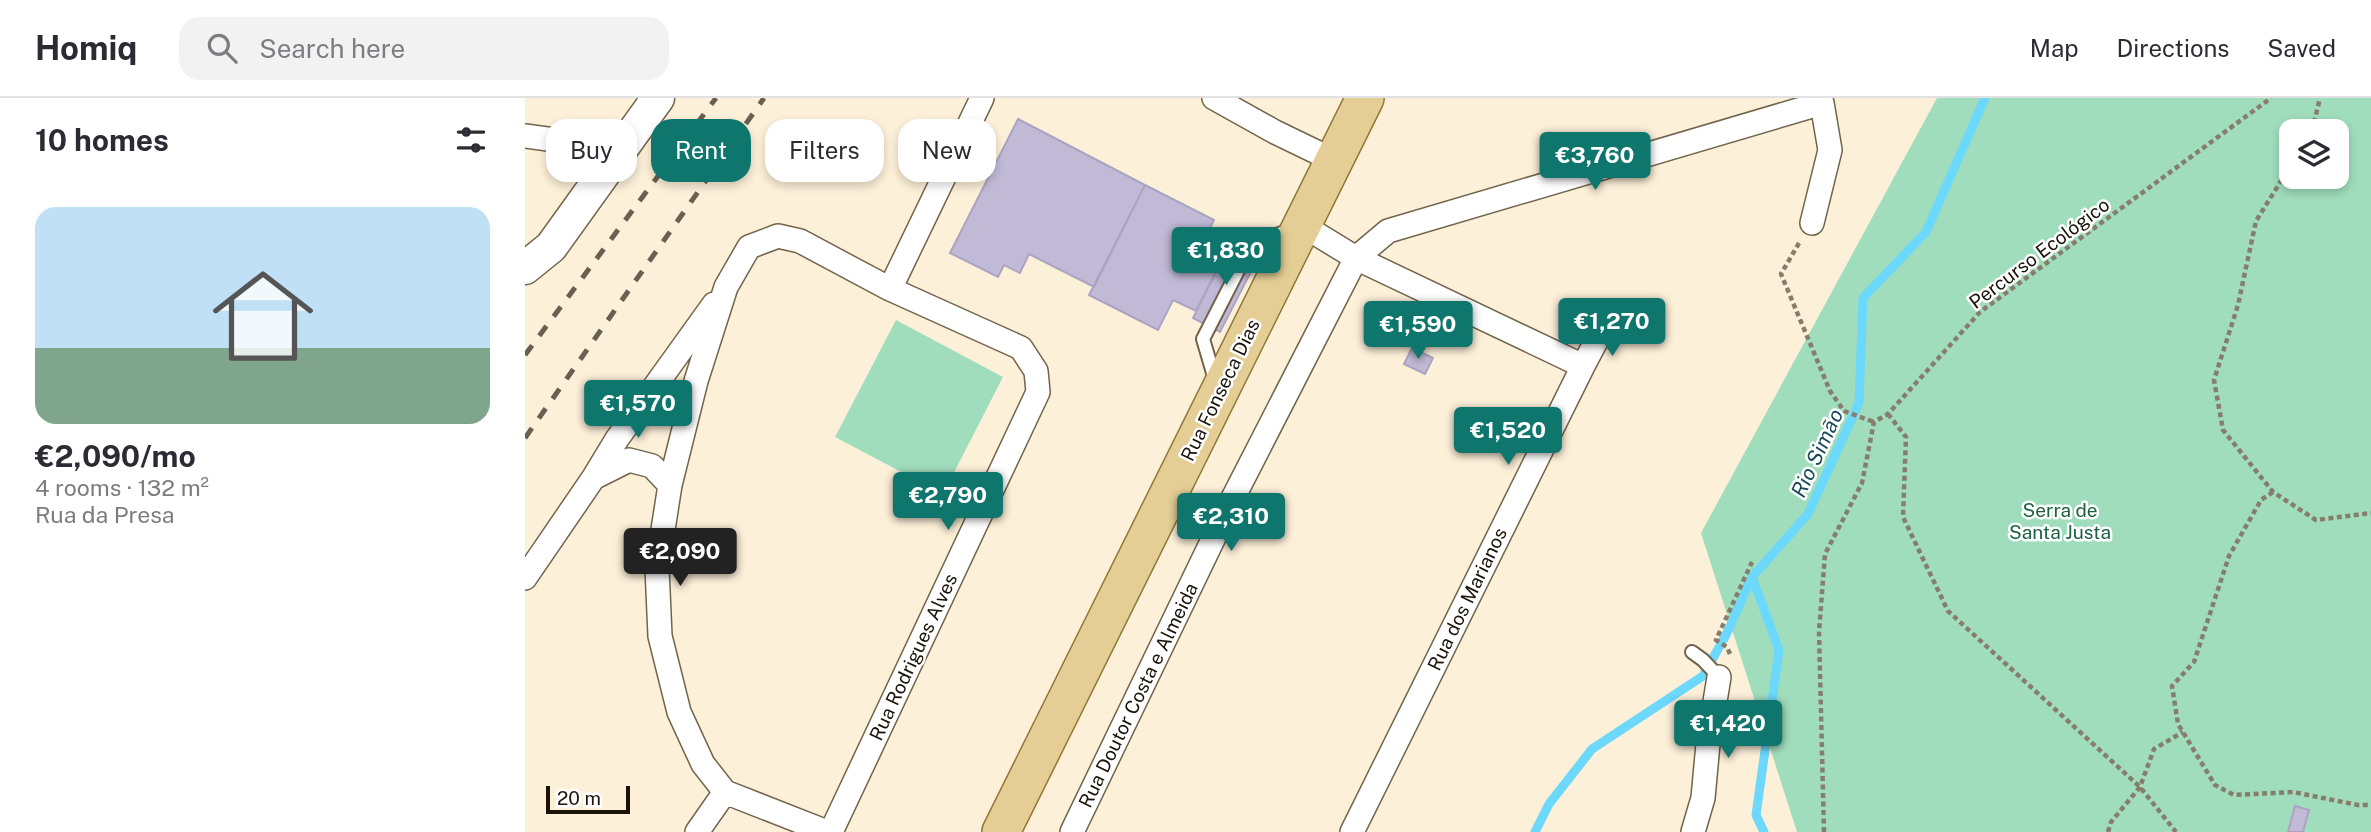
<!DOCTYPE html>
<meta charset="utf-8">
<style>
body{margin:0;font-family:"Public Sans",sans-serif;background:#f2f2f3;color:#2b2b33;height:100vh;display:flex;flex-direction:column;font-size:26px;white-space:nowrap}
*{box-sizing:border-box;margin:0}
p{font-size:23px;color:#7c7c81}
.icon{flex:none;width:38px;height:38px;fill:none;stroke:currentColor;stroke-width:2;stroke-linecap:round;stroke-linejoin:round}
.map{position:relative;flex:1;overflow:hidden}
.panel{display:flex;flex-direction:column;background:#fff;width:525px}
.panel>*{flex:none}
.top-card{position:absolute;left:21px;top:21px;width:665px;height:63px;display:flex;gap:14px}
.fabs{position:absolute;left:1754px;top:21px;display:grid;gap:14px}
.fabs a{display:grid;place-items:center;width:70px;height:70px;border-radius:14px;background:#fff;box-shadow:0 4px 10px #0003;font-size:35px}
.scale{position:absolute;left:21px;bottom:18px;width:84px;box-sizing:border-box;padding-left:7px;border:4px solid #191309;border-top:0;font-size:19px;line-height:24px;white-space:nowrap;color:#191309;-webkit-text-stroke:5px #fff;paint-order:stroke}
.price{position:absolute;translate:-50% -60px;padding:0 16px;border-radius:7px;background:#0f766e;color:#fff;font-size:23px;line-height:46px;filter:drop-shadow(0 2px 4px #0008)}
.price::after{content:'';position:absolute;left:50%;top:42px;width:21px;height:16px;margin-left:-10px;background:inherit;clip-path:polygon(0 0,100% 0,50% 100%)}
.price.current{background:#222;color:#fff}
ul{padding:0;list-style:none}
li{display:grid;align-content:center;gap:14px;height:371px;padding:0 35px}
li+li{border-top:2px solid #e1e1e2}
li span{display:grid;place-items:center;height:217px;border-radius:21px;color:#555}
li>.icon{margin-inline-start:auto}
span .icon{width:126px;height:126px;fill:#fffc;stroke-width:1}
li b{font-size:30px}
h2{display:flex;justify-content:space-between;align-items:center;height:84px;padding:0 35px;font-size:30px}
.chip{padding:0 24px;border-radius:21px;background:#fff;box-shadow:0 4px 10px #0003;font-size:24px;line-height:63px}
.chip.current{background:#0f766e;color:#fff}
header{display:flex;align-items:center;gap:42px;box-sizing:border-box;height:98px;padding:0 35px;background:#fff;border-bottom:2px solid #e1e1e2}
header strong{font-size:33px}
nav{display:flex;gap:38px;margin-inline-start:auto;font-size:24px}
.search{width:490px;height:63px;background:#f2f2f3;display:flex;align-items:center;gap:18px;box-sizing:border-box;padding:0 24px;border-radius:21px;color:#7c7c81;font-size:26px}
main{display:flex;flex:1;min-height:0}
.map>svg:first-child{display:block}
</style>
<header>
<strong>Homiq</strong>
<div class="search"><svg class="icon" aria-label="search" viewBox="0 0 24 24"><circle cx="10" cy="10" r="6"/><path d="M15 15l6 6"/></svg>Search here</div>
<nav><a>Map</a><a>Directions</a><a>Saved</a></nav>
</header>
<main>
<section class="panel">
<h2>10 homes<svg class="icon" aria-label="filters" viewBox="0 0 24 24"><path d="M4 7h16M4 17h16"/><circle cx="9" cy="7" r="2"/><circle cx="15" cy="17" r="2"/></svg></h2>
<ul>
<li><span style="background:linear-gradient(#bfe0f5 65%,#7fa58c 0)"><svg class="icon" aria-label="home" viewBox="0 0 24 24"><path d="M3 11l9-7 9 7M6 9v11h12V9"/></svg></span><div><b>€2,090/mo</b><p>4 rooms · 132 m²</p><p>Rua da Presa</p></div></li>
</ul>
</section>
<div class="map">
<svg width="1846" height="734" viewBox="0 0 1846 734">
<rect width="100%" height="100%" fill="#fdf0d9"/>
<path fill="#a0ddbc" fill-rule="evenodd" d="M1412,0H1846V734H1272L1176,435ZM1766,33H1811V79H1766Z
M371,222L478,279L418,396L310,339Z"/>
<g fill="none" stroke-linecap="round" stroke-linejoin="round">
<path stroke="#6bd8fc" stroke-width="9" d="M1010,734L1024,706L1067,651L1178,578L1202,535L1227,479
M1239,734L1231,717L1254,552L1227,479L1283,416L1334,305L1338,200L1401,134L1460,0"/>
</g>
<path fill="#c1bad7" stroke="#aba4c1" stroke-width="2" d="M493,21L620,87L569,189L504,156L495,175L479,167L473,179L425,155Z
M620,87L689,122L684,132L706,144L671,213L648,202L633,232L564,197Z
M706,144L734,158L695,234L668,220Z
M887,250L908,260L900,276L879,266Z
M1770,708L1784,712L1778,734H1763Z"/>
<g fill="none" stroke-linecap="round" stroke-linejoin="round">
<g stroke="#72644b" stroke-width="16">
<path id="lane" d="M691,285L678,241L726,147L767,131
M1167,554L1178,562L1194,579"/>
</g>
<g stroke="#72644b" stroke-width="26">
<path id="street" d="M689,0L750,34L810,63
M0,38L95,51
M777,127L831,160L1058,268L827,734
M365,191L457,0
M1058,268L1078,230
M70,379L104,362L127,368L145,387
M0,480L69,379L92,341L189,206
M172,734L200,694
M302,734L200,694L178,666L154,614L135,538L132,470L145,387L171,283L201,189L224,149L253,138L275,143L365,191L496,250L511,273L513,294L306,734
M547,734L706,404L831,160L863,133L1297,5L1305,52L1287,125
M1168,734L1178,700L1183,646L1194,579"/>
</g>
<g stroke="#72644b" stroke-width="35">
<path id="secondary" d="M0,170L26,149L133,0"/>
</g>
<g stroke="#917736" stroke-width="40">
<path id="primary" d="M476,734L840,0"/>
</g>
<path stroke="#877d6d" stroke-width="4.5" stroke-dasharray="5 3.5" stroke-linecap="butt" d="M1787,33L1795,0
M1766,67L1731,123L1713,207L1689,282L1698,332L1748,394L1791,422L1846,415
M1274,145L1256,176L1305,293L1319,313L1349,324
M1363,316L1381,339L1378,419L1423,513L1615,689L1651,734
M1748,394L1736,402L1704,458L1669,564L1647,588L1653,626L1690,687L1709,697L1768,694L1833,707H1846
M1205,556L1202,549L1191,542L1227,464
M1299,734L1294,534L1300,456L1337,385L1349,324L1363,316L1455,214L1746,0
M1583,734L1586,724L1615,689L1629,651L1658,634"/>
<use href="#lane" stroke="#fff" stroke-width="12"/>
<use href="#street" stroke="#fff" stroke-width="23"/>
<use href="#secondary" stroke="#fff" stroke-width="32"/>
<use href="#primary" stroke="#e4ce95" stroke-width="37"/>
<path stroke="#686051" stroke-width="5" stroke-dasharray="12 12" stroke-linecap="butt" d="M0,257L191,0
M0,340L239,0"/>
</g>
<g text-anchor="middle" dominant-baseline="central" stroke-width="5" stroke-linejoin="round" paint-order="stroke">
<g font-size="19" fill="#191309" stroke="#fff">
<text transform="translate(1514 155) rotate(-37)">Percurso Ecológico</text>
<text transform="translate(695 292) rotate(-64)">Rua Fonseca Dias</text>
<text transform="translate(942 501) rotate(-64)">Rua dos Marianos</text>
<text transform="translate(388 559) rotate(-65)">Rua Rodrigues Alves</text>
<text transform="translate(613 597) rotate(-64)">Rua Doutor Costa e Almeida</text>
</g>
<g font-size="19" fill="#1c6142" stroke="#fff">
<text x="1535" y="412">Serra de<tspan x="1535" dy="22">Santa Justa</tspan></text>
</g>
<g font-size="21" font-style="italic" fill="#1a4a59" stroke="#fff">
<text transform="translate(1292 355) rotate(-65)">Rio Simão</text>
</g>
</g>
</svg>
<div class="fabs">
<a><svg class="icon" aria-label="layers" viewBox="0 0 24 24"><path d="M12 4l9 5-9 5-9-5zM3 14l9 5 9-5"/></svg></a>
</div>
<div class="scale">20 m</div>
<b class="price" style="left:1070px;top:94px">€3,760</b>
<b class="price" style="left:701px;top:189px">€1,830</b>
<b class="price" style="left:1087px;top:260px">€1,270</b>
<b class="price" style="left:893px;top:263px">€1,590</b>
<b class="price" style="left:113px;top:342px">€1,570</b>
<b class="price" style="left:983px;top:369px">€1,520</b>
<b class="price" style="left:423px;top:434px">€2,790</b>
<b class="price" style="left:706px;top:455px">€2,310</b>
<b class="price current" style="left:155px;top:490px">€2,090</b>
<b class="price" style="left:1203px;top:662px">€1,420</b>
<div class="top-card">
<a class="chip">Buy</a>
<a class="chip current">Rent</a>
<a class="chip">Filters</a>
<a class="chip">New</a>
</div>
</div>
</main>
